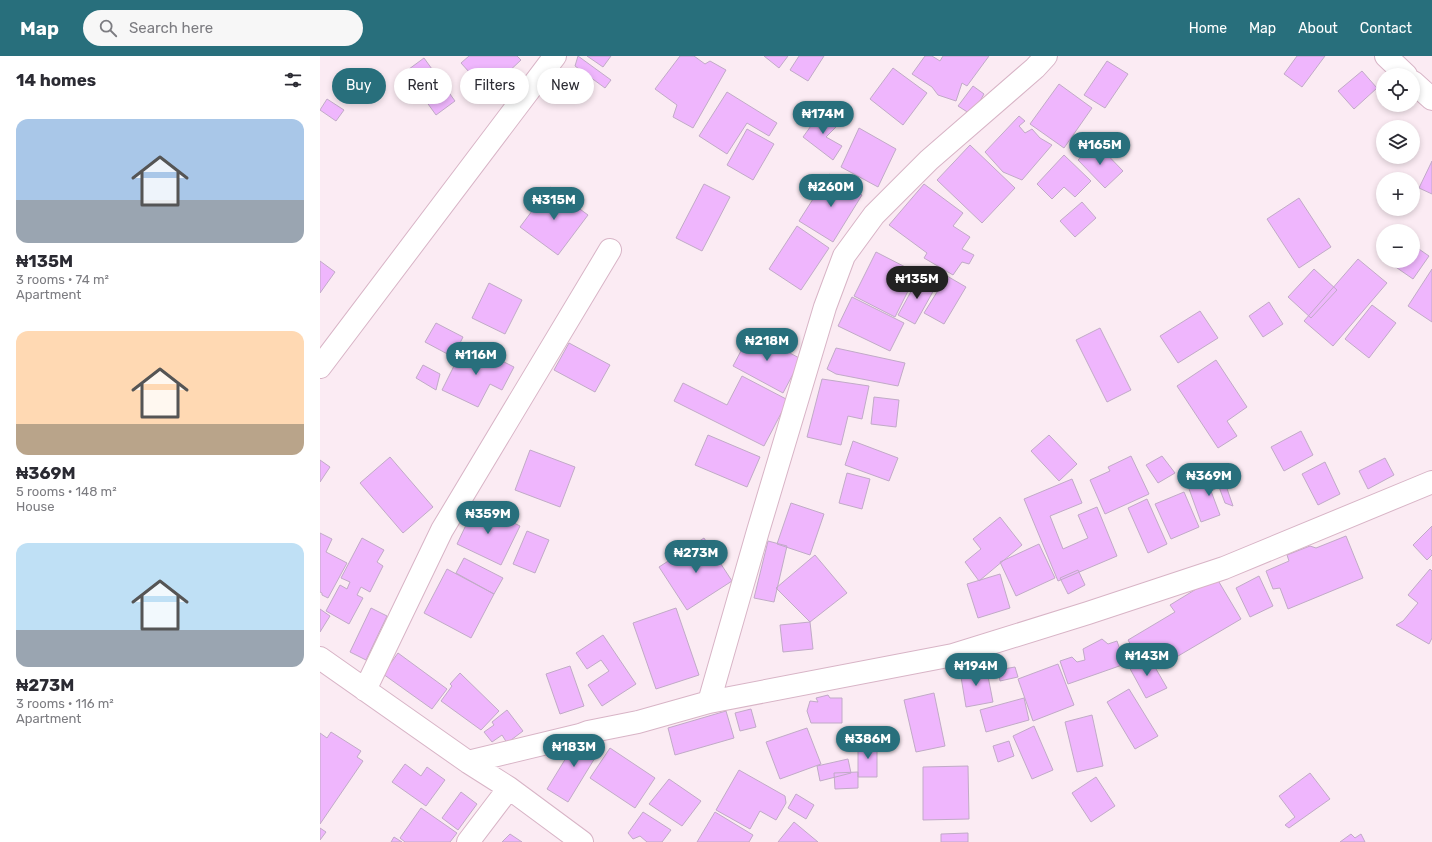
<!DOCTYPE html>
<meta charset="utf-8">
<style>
body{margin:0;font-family:Rubik,sans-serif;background:#f7f7f7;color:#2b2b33;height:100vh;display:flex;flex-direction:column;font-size:15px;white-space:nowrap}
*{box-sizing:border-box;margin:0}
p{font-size:13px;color:#7c7c81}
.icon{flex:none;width:22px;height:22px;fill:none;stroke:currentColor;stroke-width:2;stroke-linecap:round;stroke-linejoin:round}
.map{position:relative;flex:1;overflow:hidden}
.panel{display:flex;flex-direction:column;background:#fff;width:320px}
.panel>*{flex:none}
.hud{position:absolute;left:12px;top:12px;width:380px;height:36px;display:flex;gap:8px}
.controls{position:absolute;left:1056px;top:12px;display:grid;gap:8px}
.controls a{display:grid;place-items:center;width:44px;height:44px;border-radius:50%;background:#fff;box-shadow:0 2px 6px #0003;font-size:20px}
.price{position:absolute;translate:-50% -34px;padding:0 9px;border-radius:14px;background:#286f7c;color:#fff;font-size:13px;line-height:26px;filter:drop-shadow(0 1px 2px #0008)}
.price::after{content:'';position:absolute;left:50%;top:24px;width:12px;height:9px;margin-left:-6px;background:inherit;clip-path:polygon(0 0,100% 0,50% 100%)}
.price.selected{background:#222;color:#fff}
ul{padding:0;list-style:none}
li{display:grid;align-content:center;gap:8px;height:212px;padding:0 16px}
li span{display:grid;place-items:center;height:124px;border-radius:12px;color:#555}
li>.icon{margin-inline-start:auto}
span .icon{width:72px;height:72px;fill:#fffc;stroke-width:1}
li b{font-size:17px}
h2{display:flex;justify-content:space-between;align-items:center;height:48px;padding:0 16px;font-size:17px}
.tag{padding:0 14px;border-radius:18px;background:#fff;box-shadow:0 2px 6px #0003;font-size:14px;line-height:36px}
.tag.selected{background:#286f7c;color:#fff}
header{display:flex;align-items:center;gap:24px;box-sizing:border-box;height:56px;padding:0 20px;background:#286f7c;color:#fff}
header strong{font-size:19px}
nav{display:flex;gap:22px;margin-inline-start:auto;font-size:14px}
.search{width:280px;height:36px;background:#f7f7f7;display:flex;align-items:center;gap:10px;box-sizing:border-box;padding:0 14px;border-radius:22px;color:#7c7c81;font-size:15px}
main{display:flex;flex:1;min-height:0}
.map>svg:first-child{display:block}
</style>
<header>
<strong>Map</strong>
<div class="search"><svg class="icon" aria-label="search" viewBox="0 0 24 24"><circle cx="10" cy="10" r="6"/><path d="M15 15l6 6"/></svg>Search here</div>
<nav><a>Home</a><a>Map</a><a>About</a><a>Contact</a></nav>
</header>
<main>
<section class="panel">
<h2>14 homes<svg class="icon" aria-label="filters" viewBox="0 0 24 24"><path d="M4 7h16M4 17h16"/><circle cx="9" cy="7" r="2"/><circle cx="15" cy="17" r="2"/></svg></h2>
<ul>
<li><span style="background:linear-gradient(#a9c7e8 65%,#9aa5b1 0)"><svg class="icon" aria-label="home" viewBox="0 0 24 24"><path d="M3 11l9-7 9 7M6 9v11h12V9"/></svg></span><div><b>₦135M</b><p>3 rooms · 74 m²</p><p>Apartment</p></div></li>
<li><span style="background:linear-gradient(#ffd9b3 75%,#b9a48a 0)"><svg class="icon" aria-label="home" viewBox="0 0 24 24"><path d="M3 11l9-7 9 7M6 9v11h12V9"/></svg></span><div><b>₦369M</b><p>5 rooms · 148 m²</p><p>House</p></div></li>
<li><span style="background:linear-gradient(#bfe0f5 70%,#9aa5b1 0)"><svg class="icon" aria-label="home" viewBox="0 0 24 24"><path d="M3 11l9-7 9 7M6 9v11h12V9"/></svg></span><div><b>₦273M</b><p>3 rooms · 116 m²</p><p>Apartment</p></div></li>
</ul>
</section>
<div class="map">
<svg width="1112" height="786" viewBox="0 0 1112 786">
<rect width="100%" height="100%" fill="#fbebf3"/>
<path fill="#efb6fd" stroke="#c1aac7" d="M149,0H197L201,4L167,36L141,7Z
M258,0L291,24L285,32L255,10Z
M267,0H291L283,11Z
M360,0H374L385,8L390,5L406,14L373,72L353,61L357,49L335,33Z
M444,0H468L459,12Z
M479,0H504L488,25L470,14Z
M605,0H612L620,5L623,0H669L647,30L642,27L636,45L618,39L612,31L592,18Z
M977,0H1005L982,31L964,18Z
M104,2L135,45L116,59L85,16Z
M787,5L808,18L785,52L764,39Z
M573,12L607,37L583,69L550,43Z
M1042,15L1057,32L1034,53L1018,35Z
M739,28L772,52L744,92L710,68Z
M653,30L664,38L652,59L638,50Z
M407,36L457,67L449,80L427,67L407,98L379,80Z
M7,43L24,54L16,65L0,54Z
M501,56L520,67L506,81L522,90L513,104L483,81Z
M699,60L705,65L699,70L705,77L712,73L720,82L732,89L702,124L683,116L665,96Z
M539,72L576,93L558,131L521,111Z
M427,73L454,88L433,124L407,109Z
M776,87L803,115L785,132L758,104Z
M650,89L695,132L662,167L617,124Z
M744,99L771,125L755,141L744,131L732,143L717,128Z
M1112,105V138L1099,132Z
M509,118L542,139L513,186L479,165Z
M384,128L410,141L382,195L356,182Z
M604,128L643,157L633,170L650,181L642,193L654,199L649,208L642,206L633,219L604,202L607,197L569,169Z
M230,131L268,159L238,199L200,171Z
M979,142L1011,191L979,212L947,163Z
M762,146L776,162L755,181L740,165Z
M477,170L509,192L481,234L449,213Z
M1093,189L1109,200L1093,223L1067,205H1093Z
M556,196L597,217L575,261L534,240Z
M1038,203L1067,227L1013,290L984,265Z
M0,205L15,216L0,237Z
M994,213L1017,234L991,262L968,241Z
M1112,213V266L1088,250Z
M627,220L646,231L624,268L604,257Z
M599,221L616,230L595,268L578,259Z
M169,227L202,244L185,278L152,262Z
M532,241L584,267L570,295L518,270Z
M949,246L963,268L943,281L929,260Z
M1052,249L1076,267L1049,302L1025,283Z
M880,255L898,282L858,307L840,280Z
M116,267L143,281L133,301L105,286Z
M780,272L811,334L787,346L756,284Z
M431,276L481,303L463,337L413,310Z
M249,287L290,309L275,336L234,314Z
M156,292L194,311L182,334L170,328L158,351L122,334L142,294L152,300Z
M516,292L585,307L578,330L516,318L507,313Z
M896,304L927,351L907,365L917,380L898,392L857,330Z
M103,309L120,318L116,334L96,322Z
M422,320L468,344L444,390L354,345L363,327L407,349Z
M502,323L549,330L542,363L528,360L521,389L487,381Z
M554,341L579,344L576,371L551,368Z
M981,375L993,399L964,415L951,391Z
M388,379L440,401L427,431L375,409Z
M729,379L757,408L739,425L711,395Z
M533,385L578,402L569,425L525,409Z
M210,394L255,411L240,451L195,434Z
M811,400L829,438L785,458L770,424L790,415L788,411Z
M842,400L855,417L838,427L826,409Z
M70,401L113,451L83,477L40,427Z
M1065,402L1074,419L1048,433L1039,415Z
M0,404L10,411L0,426Z
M1005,406L1020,438L998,449L982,418Z
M527,417L550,423L542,453L519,447Z
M902,418L913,450L905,447L899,431L891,435L900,459L881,466L868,430Z
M752,423L762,447L730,460L743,493L768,482L758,459L777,451L797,500L738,525L704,443Z
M864,436L879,471L851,483L835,448Z
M827,443L847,488L828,497L808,452Z
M471,447L504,458L490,499L457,488Z
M156,448L200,470L181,509L137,488Z
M680,461L702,489L659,525L645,506L661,493L653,483Z
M1112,470V499L1107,504L1093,489Z
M207,475L229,484L215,517L193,508Z
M0,477L12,483L6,496L27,507L8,542L2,539V537L0,536Z
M1026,480L1043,522L968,553L960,532L953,533L946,515L969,505L967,499L990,490L996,492Z
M42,482L64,494L57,506L63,510L50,536L41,531L37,539L43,542L29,568L6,555L20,529L27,533L30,526L21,522Z
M384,482L412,525L367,554L339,511Z
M448,485L467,490L454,546L434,542Z
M719,488L735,522L696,540L680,506Z
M495,499L527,537L490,566L456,532Z
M144,502L183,522L174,538L136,517Z
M127,513L174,538L151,582L104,557Z
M1110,513L1112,515V582L1109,588L1076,569L1083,565L1098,547L1088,539Z
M758,514L765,529L748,538L740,522Z
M680,518L690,552L658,562L647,528Z
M939,520L953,550L930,561L916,532Z
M896,521L921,563L853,603L850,597L839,599L837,596L818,601L808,584L855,556L850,549Z
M51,552L67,560L46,604L30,596Z
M356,552L379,619L336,633L313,567Z
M0,553L10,560L0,576Z
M490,566L493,593L463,596L460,569Z
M283,579L316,628L282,650L268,629L289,615L281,604L267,613L256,597Z
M782,583L788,588L797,585L805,608L748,628L740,605L752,601L757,606L765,604L763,593Z
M78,597L127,633L112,653L63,618Z
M828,599L847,632L826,642L808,609Z
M738,608L754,649L713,665L698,623Z
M250,610L264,650L240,658L226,618Z
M666,610L673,646L646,651L640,615Z
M695,611L698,621L680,625L678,614Z
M140,617L179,655L161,674L121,645L132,630L130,628Z
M809,633L838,680L815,693L787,646Z
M614,637L625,690L596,696L584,644Z
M508,639L510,642H522V667H491L487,655L490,645L498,646L496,642Z
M704,642L709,664L666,676L660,654Z
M431,653L436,671L420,675L415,657Z
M187,654L203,675L187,687L182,679L172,686L164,676L174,669L172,666Z
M406,655L414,682L355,699L348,672Z
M772,659L783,710L757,716L745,666Z
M714,670L733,714L712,723L693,680Z
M487,672L501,708L460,723L446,686Z
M11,676L41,695L37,701L43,705L0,768V677L7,682Z
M260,679L281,692L248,746L227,733Z
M689,685L694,700L678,706L673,690Z
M538,686H557V721H538Z
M290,692L335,722L315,752L270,722Z
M528,703L531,717L500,725L497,710Z
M85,708L101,720L107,711L125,724L106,750L72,726Z
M648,710L649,763L603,764V711Z
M419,714L465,740L466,747L456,764L440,755L430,773L396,754Z
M538,716V732L515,733L514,717Z
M990,717L1010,743L969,772L965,769L975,761L959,740Z
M776,721L795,750L771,766L752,737Z
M349,723L381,745L362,770L329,748Z
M141,736L157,748L138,774L122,762Z
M476,738L494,749L486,763L468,752Z
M101,752L137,777L130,786H85L80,782Z
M323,756L351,774L342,786H327L320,780L313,783L308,777Z
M395,756L433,779L429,786H377Z
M474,766L498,786H458Z
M0,772L6,776L0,784Z
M648,777V786H621V778Z
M190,778L202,786H182Z
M1031,778L1035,782L1041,778L1045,786H1020Z
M74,781L82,786H71Z"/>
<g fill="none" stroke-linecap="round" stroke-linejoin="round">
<g stroke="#d8b4c6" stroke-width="24">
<path id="minor" d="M1066,0L1086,19
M1093,26L1112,43
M0,311L235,0
M0,602L148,706L189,732L262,786
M45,634L122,474L290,194
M389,646L438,475L505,251L524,200L554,159L609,104L715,12L726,0
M148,706L260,679L268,676L318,666L389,646L633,599L768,557L904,512L1112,426
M148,786L189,732"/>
</g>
<use href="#minor" stroke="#fff" stroke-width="22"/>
</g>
</svg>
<div class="controls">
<a><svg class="icon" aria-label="locate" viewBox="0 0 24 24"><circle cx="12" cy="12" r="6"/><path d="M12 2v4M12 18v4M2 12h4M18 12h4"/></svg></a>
<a><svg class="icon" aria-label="layers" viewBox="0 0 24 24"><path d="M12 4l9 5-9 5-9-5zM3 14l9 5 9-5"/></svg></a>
<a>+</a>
<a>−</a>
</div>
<b class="price" style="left:503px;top:79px">₦174M</b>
<b class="price" style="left:780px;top:110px">₦165M</b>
<b class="price" style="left:511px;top:152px">₦260M</b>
<b class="price" style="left:234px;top:165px">₦315M</b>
<b class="price selected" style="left:597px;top:244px">₦135M</b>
<b class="price" style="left:447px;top:306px">₦218M</b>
<b class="price" style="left:156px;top:320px">₦116M</b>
<b class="price" style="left:889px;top:441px">₦369M</b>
<b class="price" style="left:168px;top:479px">₦359M</b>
<b class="price" style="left:376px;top:518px">₦273M</b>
<b class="price" style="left:827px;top:621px">₦143M</b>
<b class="price" style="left:656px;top:631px">₦194M</b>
<b class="price" style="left:548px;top:704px">₦386M</b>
<b class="price" style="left:254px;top:712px">₦183M</b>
<div class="hud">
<a class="tag selected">Buy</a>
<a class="tag">Rent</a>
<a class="tag">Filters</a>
<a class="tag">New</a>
</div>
</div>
</main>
